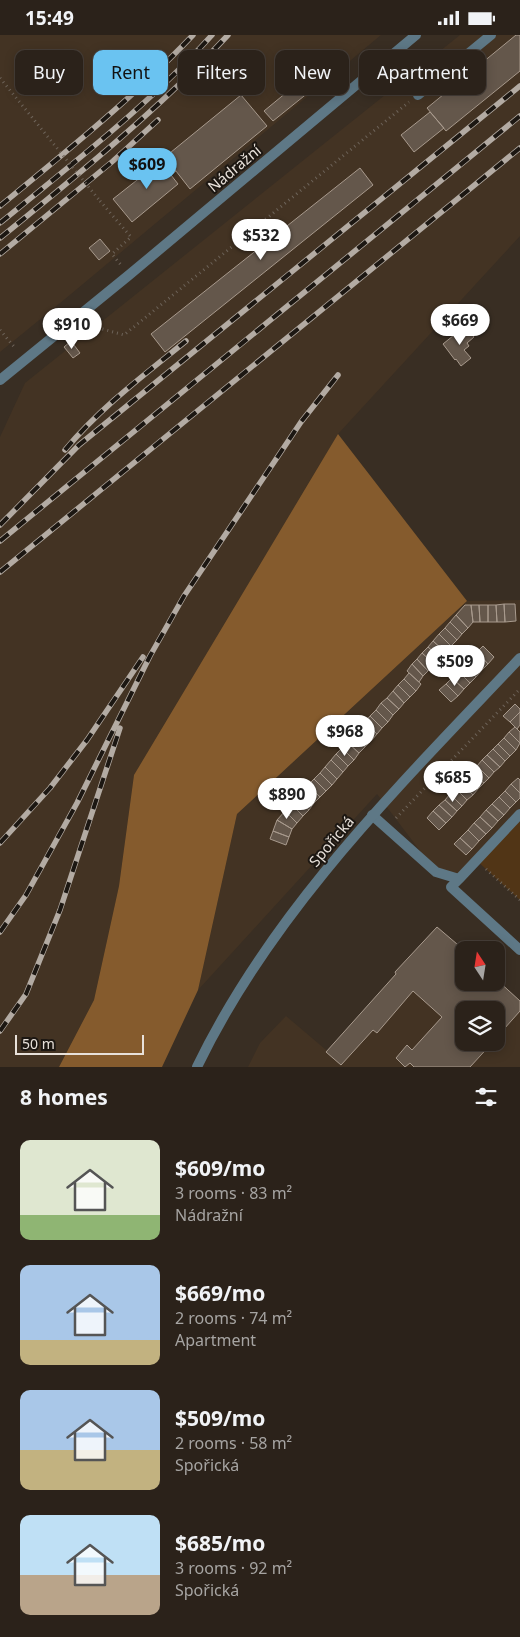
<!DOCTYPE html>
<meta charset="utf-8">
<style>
body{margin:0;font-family:"Noto Sans",sans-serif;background:#332a23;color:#f1f3f6;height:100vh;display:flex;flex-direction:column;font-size:19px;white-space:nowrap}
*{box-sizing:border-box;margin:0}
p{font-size:16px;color:#a6a4a2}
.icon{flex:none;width:28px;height:28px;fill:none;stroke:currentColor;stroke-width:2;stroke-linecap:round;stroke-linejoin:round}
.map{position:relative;height:1032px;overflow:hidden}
.panel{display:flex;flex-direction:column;background:#2b221a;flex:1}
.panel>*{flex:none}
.banner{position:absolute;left:15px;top:15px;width:490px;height:45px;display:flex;gap:10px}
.needle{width:32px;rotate:348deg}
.tools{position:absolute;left:455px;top:906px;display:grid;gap:10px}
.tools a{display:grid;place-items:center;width:50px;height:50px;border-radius:10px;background:#2b221a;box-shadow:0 2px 12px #0003,0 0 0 1px #473f39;font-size:25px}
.scale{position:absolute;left:15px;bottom:12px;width:129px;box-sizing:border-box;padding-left:5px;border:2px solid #e8e1da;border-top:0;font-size:14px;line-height:18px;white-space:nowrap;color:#e8e1da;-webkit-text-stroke:4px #1c1712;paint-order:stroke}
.price{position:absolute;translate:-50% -42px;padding:0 11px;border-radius:18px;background:#fff;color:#222;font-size:16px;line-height:32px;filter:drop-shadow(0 1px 2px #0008)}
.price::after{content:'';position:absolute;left:50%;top:30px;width:15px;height:11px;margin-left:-8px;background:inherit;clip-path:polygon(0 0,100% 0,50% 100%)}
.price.active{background:#6ac3f1;color:#111}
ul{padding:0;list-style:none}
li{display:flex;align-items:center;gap:15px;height:125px;padding:0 20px}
li span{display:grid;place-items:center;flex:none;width:140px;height:100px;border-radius:10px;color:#555}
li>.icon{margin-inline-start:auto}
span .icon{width:60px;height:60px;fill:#fffc;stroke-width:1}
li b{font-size:21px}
h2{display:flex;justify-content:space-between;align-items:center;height:60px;padding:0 20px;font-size:21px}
.pill{padding:0 18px;border-radius:10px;background:#2b221a;box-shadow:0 2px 12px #0003,0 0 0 1px #473f39;font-size:18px;line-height:45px}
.pill.active{background:#6ac3f1;color:#111}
.status{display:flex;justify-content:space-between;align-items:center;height:35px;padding:0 25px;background:#2b221a;direction:ltr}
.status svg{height:14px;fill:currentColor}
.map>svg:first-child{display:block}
</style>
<div class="status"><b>15:49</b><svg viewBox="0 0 49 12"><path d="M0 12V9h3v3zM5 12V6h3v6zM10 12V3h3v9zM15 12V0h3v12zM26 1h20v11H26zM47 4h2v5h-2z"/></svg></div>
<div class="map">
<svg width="520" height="1032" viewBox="0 0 520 1032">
<rect width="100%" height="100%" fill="#392e23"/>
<path fill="#433323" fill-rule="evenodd" d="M0,0H381L65,264L0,317Z
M460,0H520V201L338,399L134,740L119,851L94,965L59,1032H0V402L25,348Z
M520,565V779L459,844L436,837L377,759L198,955L237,779L467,566Z
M440,900L464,948H494L520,971V1032H248L260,1008L286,981L332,1020ZM464,975H496V1008H464Z"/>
<path fill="#513516" d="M520,779V865L476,825Z"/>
<path fill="#855b2d" d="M338,399L467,566L237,779L198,955L162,1032H59L94,965L119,851L134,740Z"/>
<path fill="#64574b" stroke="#a89a8d" d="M516,0H520V36L446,96L427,73Z
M310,38L319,49L273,86L264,76Z
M241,60L267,91L190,154L165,122Z
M430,77L444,93L414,117L401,100Z
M165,123L176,136L171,140L178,149L132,187L113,164Z
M360,133L373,150L165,317L151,299Z
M100,204L110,216L99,225L89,213Z
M465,291L474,302L467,308L469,311L464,315L471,323L461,331L456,324L455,325L443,309Z
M71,306L80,318L73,323L64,312Z
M504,569H515L516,586L505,587Z
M504,569L505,587H497L496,570Z
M465,570H471L473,587L468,593L456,580Z
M471,570H479L480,587H473Z
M479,570H488V587H480Z
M488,570H496L497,587H488Z
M456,580L468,593L462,599L450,587Z
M450,587L462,599L457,605L445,593Z
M445,593L457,605L451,611L439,599Z
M439,599L451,611L445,617L433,606Z
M433,606L445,617L440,623L428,612Z
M483,611L494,622L488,629L477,617Z
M428,612L440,623L434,629L422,618Z
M477,617L488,629L482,635L470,624Z
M422,618L434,629L428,636L417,624Z
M417,624L428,636L423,641L412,629Z
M470,624L482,635L476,642L464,630Z
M412,629L423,641L419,647L407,636Z
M464,630L476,642L470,648L458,636Z
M458,636L470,648L464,654L452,643Z
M409,638L421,649L416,656L404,644Z
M452,643L464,654L458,661L446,649Z
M404,644L416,656L410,662L398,650Z
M446,649L458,661L451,667L439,655Z
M398,650L410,662L404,668L393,656Z
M393,656L404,668L399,674L387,663Z
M387,663L399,674L393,680L381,668Z
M381,668L393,680L388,687L376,675Z
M515,669L520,674V677L510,687L503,681Z
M376,675L388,687L382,693L370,681Z
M520,677V690L517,694L510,687Z
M370,681L382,693L377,699L365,687Z
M365,687L377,699L371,706L359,694Z
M515,692L520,697V708L509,697Z
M359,694L371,706L365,712L353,701Z
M509,697L520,708L516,715L504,703Z
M353,701L365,712L359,718L347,707Z
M504,703L516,715L510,721L498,709Z
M347,707L359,718L354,725L342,713Z
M498,709L510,721L505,726L493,714Z
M342,713L354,725L348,731L336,719Z
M493,714L505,726L500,732L487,720Z
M336,719L348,731L343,737L331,725Z
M487,720L500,732L494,737L482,725Z
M331,725L343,737L337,744L325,732Z
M482,725L494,737L489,743L477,731Z
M477,731L489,743L484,748L471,737Z
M325,732L337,744L332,750L320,738Z
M471,737L484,748L478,754L466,742Z
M320,738L332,750L326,756L314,744Z
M466,742L478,754L473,760L461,748Z
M518,743L520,745V758L511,749Z
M314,744L326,756L320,762L308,750Z
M461,748L473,760L467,765L455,753Z
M511,749L520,758V763L516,767L505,756Z
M308,750L320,762L314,768L302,757Z
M455,753L467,765L462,771L450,759Z
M505,756L516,767L510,773L499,762Z
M302,757L314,768L309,775L297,763Z
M450,759L462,771L457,776L445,765Z
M499,762L510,773L504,780L492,769Z
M297,763L309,775L303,781L291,769Z
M445,765L457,776L452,782L439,770Z
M291,769L303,781L297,788L285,776Z
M492,769L504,780L498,786L486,775Z
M439,770L452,782L446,788L433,776Z
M486,775L498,786L492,793L480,782Z
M285,776L297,788L292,794L277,785Z
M433,776L446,788L439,795L427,783Z
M480,782L492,793L486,799L474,788Z
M277,785L292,794L289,802L273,796Z
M474,788L486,799L479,806L468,795Z
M468,795L479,806L472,814L460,803Z
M273,796L289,802L286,810L270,804Z
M460,803L472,814L466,820L454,809Z
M437,892L464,915V948H496V944L520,966V976L496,1003V975H464V1008H492L470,1032H414L410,1028L405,1032L396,1023L407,1010L412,1015L442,982L413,956L377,998L373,995L341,1030L326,1017L396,939L395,937Z"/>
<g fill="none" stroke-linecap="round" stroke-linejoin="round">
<path stroke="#6e645a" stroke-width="3" stroke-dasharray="1 4" stroke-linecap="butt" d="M100,166L131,202L112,219L121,230
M88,290L124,300L409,67
M0,295L16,314
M396,783L520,654
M486,834L520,865"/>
<path stroke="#5e7886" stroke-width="10" d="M418,60L491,0
M372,780L436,837L459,844L520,779
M459,844L451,852L520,915"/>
<path stroke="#5e7886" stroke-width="10" d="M0,345L129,240L416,0"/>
<path stroke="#5e7886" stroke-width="10" d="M197,1032C273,874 401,749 520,623"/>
<g stroke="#b3aba3" stroke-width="5.5">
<path id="rail" d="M0,171C66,117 134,62 193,0
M0,188C73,128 149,70 212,0
M0,203C79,139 158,75 228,0
M0,219L113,126L158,85
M65,415C100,373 144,340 186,306
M0,490L79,410L520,51
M0,506L520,81
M0,537L520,113
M0,808L50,753L87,705L143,622
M0,897L26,860L77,768L150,621L184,561L301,387L338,340
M0,996L26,959L60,875L120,693"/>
</g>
<use href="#rail" stroke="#1c1712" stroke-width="4" stroke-dasharray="11" stroke-linecap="butt"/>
<path stroke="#6e645a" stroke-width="3" stroke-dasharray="1 4" stroke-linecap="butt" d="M0,43L100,166"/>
</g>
<g text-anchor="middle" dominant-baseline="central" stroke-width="4" stroke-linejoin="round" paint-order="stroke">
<g font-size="15" fill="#e8e1da" stroke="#1c1712">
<text transform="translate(234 133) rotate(-40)">Nádražní</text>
<text transform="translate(331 806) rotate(-50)">Spořická</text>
</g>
</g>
</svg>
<div class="tools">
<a><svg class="needle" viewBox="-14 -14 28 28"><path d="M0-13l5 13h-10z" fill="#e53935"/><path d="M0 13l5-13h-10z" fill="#a6a4a2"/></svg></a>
<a><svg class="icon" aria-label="layers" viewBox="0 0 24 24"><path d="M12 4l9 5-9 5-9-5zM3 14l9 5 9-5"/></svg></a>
</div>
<div class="scale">50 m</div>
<b class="price active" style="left:147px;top:155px">$609</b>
<b class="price" style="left:261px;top:226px">$532</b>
<b class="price" style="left:460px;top:311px">$669</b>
<b class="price" style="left:72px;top:315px">$910</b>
<b class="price" style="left:455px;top:652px">$509</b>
<b class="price" style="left:345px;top:722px">$968</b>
<b class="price" style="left:453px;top:768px">$685</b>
<b class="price" style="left:287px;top:785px">$890</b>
<div class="banner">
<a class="pill">Buy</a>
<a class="pill active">Rent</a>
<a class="pill">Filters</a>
<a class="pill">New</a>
<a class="pill">Apartment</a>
</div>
</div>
<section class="panel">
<h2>8 homes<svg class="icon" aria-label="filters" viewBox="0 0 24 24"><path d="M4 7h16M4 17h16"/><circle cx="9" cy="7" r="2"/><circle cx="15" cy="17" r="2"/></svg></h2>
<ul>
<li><span style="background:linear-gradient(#dfe7d0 75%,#8fb573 0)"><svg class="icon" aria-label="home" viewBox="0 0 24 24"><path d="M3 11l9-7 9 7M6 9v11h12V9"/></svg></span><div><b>$609/mo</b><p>3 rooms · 83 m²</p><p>Nádražní</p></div></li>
<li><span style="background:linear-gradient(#a9c7e8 75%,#c2b280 0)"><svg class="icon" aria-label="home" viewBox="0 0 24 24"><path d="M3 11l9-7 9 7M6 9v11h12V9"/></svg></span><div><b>$669/mo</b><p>2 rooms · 74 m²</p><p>Apartment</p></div></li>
<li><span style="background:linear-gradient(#a9c7e8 60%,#c2b280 0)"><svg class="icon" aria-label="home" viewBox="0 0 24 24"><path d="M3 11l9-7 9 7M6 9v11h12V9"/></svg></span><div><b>$509/mo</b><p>2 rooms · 58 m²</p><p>Spořická</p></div></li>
<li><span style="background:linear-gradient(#bfe0f5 60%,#b9a48a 0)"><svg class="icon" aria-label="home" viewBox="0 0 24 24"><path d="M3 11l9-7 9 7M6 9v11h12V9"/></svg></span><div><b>$685/mo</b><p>3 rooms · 92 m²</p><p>Spořická</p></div></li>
</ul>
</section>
